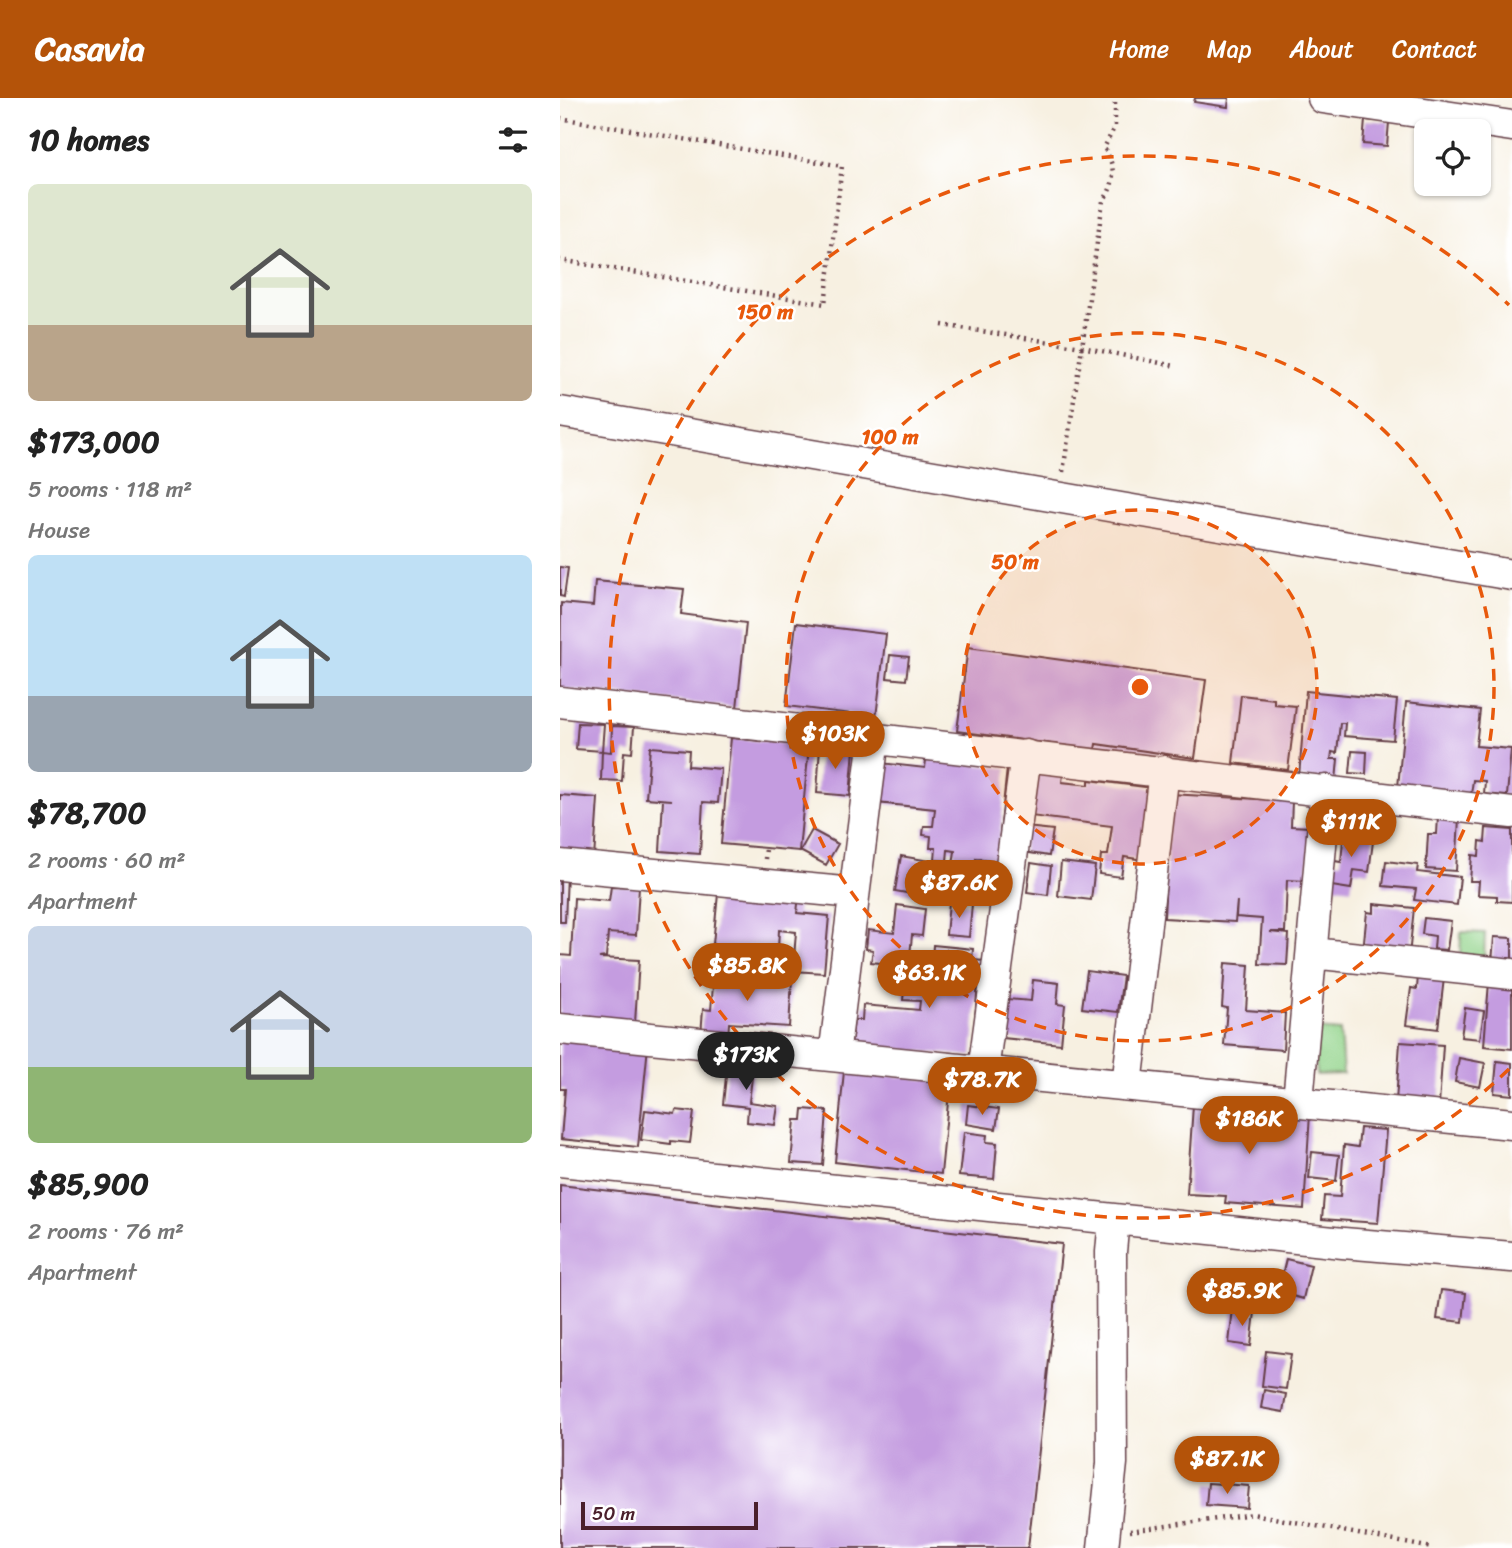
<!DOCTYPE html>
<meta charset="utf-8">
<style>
body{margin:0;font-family:Sriracha,sans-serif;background:#f2f2f2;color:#222;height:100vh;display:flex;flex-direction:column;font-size:26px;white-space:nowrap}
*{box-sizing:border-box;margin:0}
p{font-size:23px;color:#767676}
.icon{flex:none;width:38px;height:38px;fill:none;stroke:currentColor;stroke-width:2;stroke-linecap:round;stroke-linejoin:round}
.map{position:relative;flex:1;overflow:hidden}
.drawer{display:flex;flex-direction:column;background:#fff;width:560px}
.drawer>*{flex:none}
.fabs{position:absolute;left:854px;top:21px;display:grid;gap:14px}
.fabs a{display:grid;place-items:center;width:77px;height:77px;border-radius:10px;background:#fff;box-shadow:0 2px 5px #0004;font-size:35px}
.scale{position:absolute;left:21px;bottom:18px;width:177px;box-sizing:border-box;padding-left:7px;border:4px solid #4a1f2b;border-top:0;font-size:19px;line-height:24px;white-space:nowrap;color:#4a1f2b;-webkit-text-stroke:5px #fff;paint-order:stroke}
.price{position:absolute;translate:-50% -60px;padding:0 16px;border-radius:24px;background:#b45309;color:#fff;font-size:23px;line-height:46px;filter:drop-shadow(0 2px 4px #0008)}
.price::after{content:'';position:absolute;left:50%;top:42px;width:21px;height:16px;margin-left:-10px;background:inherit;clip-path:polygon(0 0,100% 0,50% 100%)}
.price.selected{background:#222;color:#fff}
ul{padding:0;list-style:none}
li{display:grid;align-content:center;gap:14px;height:371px;padding:0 28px}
li span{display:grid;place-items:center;height:217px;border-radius:10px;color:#555}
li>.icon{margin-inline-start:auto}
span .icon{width:126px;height:126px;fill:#fffc;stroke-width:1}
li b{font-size:30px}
h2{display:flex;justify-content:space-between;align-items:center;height:84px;padding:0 28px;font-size:30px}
header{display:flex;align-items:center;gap:42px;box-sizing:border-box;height:98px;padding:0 35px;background:#b45309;color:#fff}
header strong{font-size:33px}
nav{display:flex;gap:38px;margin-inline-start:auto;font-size:24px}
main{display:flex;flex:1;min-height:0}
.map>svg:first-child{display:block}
</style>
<header>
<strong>Casavia</strong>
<nav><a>Home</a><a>Map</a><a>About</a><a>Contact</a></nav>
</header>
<main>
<section class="drawer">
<h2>10 homes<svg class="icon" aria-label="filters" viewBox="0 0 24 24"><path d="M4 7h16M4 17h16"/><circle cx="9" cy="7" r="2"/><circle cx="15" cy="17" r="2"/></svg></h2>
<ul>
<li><span style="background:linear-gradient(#dfe7d0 65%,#b9a48a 0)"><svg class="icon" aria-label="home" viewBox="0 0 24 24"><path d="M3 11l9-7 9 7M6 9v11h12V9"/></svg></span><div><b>$173,000</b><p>5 rooms · 118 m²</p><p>House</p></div></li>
<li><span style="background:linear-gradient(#bfe0f5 65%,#9aa5b1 0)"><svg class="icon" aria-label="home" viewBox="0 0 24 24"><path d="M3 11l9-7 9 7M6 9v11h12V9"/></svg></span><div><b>$78,700</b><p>2 rooms · 60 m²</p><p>Apartment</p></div></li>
<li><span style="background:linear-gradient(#c9d6e8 65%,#8fb573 0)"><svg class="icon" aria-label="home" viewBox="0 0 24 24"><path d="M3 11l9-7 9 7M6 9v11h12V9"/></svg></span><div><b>$85,900</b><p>2 rooms · 76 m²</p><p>Apartment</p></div></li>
</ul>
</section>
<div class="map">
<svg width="952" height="1450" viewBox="0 0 952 1450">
<rect width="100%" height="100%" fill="#fff"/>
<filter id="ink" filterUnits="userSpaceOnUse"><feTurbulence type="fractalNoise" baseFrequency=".0143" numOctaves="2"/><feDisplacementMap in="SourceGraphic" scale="14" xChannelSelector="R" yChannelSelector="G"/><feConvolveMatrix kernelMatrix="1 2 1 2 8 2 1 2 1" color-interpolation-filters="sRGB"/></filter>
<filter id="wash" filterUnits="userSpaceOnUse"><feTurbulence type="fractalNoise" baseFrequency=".00686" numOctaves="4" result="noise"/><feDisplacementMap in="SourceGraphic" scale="28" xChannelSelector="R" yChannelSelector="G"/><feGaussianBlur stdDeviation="1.57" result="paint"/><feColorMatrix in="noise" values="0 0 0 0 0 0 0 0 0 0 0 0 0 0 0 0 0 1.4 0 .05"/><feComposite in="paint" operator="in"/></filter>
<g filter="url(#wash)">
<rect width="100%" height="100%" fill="#f7f0e1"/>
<path fill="#93d48b" stroke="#6e7a5b" stroke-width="2" d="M901,834L925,835L924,862H900Z
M755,931L780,933L783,976L756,977Z"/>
<g id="blocks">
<path fill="#c49ce0" d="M635,0H669L668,9L634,4Z
M805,22L829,24L827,48L803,46Z
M0,469L8,470L4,499L0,498Z
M35,483L124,491L121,516L186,525L177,610L0,590L1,505L33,508Z
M236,525L326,536L316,619L226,608Z
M408,549L646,582L635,660L536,646L535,652L397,633Z
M330,557L349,559L346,582L327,580Z
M746,593L837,602L833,642L784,638L785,625H780L777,655L772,654L771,661H778L776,683L739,679Z
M681,597L714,601V606L736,608L728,672L673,665Z
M846,604L920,612L916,648L951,651L947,698L924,696L925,683L913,682L911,697L838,689Z
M18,625L44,626L42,653L16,651Z
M52,628L74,629L72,655L64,654L62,683L41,682L42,653L51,654Z
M171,640L249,648L239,753L161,746Z
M260,648L294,651L290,698L257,695Z
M90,649L129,652L128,668L161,671L158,705L143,704L140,756L100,753L103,702H112L86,700Z
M792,653L807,654L806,676L790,675Z
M366,662L447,670L437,763L416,760L415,770L393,767L395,753L388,752L387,763L375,762L376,750H370L371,738L363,737L364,728H373L375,711L317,705L321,665L365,670Z
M474,673L503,676L502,684L529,687V682L593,690L584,762L564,759L561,779L539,776L541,757H548L552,728L462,717Z
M610,696L732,703L731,728L750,729L747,783L727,782L725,834H710L729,836L727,867L699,866L702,821L676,819L677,803L675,824L604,820Z
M0,697L38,700L34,761L0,758Z
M878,719L899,720L896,773L866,771L868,736H877Z
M466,729L493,732L489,758L463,754Z
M926,730L952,732V804L937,803V798L918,797L919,783H910L912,757L919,758L920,743L925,744Z
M252,732L278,746L266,767L240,753Z
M784,732L814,736L809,774L794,772L791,791L765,787L768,762L781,764Z
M341,758L381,765L375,800L335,793Z
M826,763L858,767L857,774L900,779L897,807L854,802L856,791L823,788Z
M501,764L535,768L531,802L498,798Z
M471,765L491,768L488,797L467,794Z
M422,767L438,769L434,803L410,801L414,772L421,774Z
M0,775L7,776L5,824H0Z
M51,788L79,789L76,837L48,835L46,859L39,860L79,862L75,925L0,920V857L11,858L14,800L49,803Z
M158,796L239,797L237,815L269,818L264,875L233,873L236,834L219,832L218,851L188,848L186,869L151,866Z
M389,804L412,806L409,839L386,837Z
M814,806L854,810L849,858L803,853L807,814L814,815Z
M337,807L365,811L362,838L352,837L349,868L311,864L313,852L306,851L308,832L334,835Z
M864,820L891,823L887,852L874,851L875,838L862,836Z
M934,839L952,840V867L932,865Z
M373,847L413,851L412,862L425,863L424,871L419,870L412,958L291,947L294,922H302L303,907L359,912L360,903L343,902L345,883L361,885L362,878H371Z
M665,865L689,867L686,912L725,915L723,952L664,947L667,910L662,909Z
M527,873L563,878L558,914L522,910Z
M154,876L232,881L229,929L169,925L168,940L141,937L143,911L151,912Z
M858,877L884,880L878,931L846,927L851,890L857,891Z
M473,882L499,885L497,906L505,907L501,946L443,940L447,901L471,903Z
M929,884L952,886V951L924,948Z
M905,910L924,913L920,941L901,939Z
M0,938L88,948L78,1049L1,1041L5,991H0Z
M840,944L883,947L879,1007L836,1004Z
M168,960L194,963L189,1004L218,1008L215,1027L187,1024L188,1009L163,1006Z
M899,960L925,965L920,989L895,984Z
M937,963L952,965V997L934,995Z
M284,973L390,984L381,1076L275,1064Z
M408,1007L439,1011L436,1031L406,1026Z
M633,1007L750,1016L744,1111L665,1105L666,1098L627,1096Z
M243,1011L267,1013L263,1067L231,1065L235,1022H242Z
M85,1012L115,1016L116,1012L134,1014L130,1045L111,1043V1046L81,1042Z
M800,1030L826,1032L818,1125L762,1121L764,1098L780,1099L784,1047L798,1049Z
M404,1034L427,1037L426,1044L437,1045L434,1081L399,1078Z
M752,1054L779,1057L776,1083L749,1080Z
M0,1087L502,1146L468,1450H0Z
M726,1161L751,1167L743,1201L718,1194Z
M881,1192L906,1195L903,1224L877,1221Z
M673,1211L695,1214L691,1248L669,1245Z
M706,1253L731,1256L726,1291L702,1288Z
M704,1292L726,1296L723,1314L701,1310Z
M648,1385L689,1388L687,1410L646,1407Z"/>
</g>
</g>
<g filter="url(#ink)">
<use href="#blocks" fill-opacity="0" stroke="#643e46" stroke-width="2"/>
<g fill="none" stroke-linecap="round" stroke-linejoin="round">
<g stroke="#643e46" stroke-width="33">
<path id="minor" d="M763,0L952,28
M0,314L952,477
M0,604L952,715
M0,767L294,795
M752,855L952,876
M0,931L952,1026
M274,958L314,640
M423,973L466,657
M567,987L604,673
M738,1003L766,692
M0,1063L783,1145L952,1159
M543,1450L552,1365L551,1154L554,1121"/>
</g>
<path stroke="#643e46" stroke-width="4.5" stroke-dasharray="2 5" stroke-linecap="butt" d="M0,20L282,68L265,206L0,162
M382,227L522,249L543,103C556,86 556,68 544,50L555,28V0
M503,374L522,249L615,268
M205,761L206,750
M570,1433L693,1416L872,1450"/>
<use href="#minor" stroke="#fff" stroke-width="30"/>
</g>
</g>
<circle cx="580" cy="589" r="177" fill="#e8590c" fill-opacity=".12"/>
<g fill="none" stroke="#e8590c" stroke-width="3.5" stroke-dasharray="12 9">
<circle cx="580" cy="589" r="177"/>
<circle cx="580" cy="589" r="354"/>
<path d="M949 971A531 531 0 1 1 949 207"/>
</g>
<circle cx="580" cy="589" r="10" fill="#e8590c" stroke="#fff" stroke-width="3.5"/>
<g font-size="21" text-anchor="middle" font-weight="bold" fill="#e8590c" stroke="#fff" stroke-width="5" stroke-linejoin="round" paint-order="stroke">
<text x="205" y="221">150 m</text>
<text x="330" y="346">100 m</text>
<text x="455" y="471">50 m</text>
</g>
</svg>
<div class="fabs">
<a><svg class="icon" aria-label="locate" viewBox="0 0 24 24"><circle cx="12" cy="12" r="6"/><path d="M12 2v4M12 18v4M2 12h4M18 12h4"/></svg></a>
</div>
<div class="scale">50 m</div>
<b class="price" style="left:275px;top:673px">$103K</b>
<b class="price" style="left:791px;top:761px">$111K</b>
<b class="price" style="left:399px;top:822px">$87.6K</b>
<b class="price" style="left:187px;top:905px">$85.8K</b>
<b class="price" style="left:369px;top:912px">$63.1K</b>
<b class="price selected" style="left:186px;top:994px">$173K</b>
<b class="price" style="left:422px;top:1019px">$78.7K</b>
<b class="price" style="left:689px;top:1058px">$186K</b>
<b class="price" style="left:682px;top:1230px">$85.9K</b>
<b class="price" style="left:667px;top:1398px">$87.1K</b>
</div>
</main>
